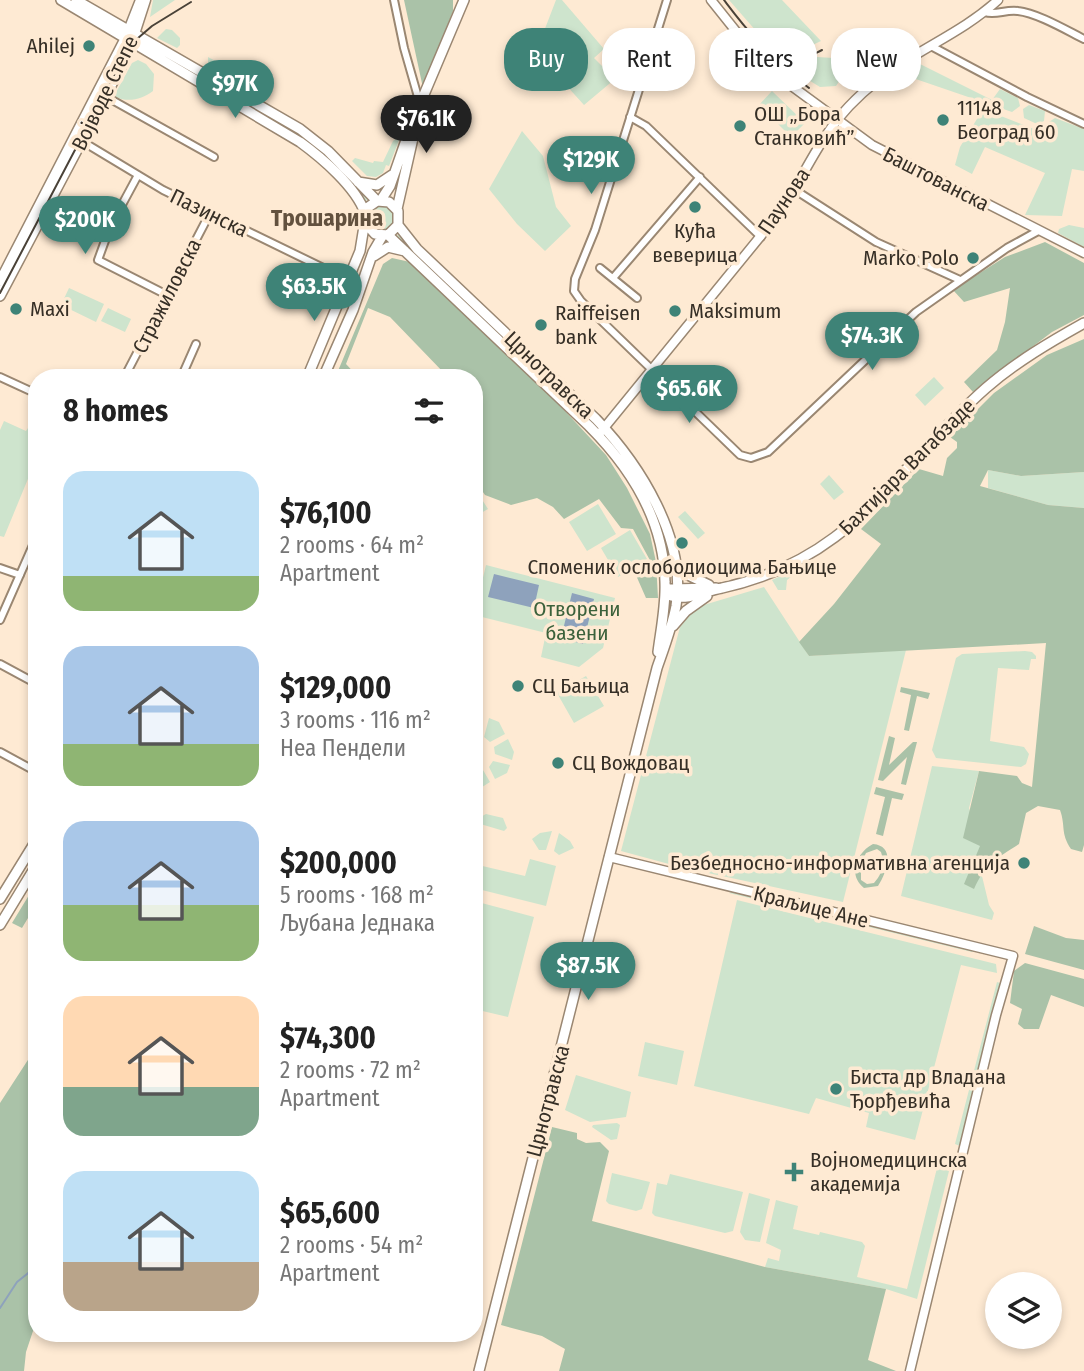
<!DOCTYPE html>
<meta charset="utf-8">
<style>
body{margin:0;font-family:"Fira Sans Condensed",sans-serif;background:#f2f2f2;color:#222;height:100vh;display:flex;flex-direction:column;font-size:26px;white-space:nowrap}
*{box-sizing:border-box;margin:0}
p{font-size:23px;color:#767676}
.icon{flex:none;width:38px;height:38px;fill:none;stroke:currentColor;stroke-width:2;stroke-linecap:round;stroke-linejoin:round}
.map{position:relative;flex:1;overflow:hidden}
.panel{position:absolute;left:28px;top:369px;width:455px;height:973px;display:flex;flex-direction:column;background:#fff;border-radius:28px;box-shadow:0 4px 10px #0003}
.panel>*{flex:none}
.hud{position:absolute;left:504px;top:28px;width:474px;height:63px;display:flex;gap:14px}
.fabs{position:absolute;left:985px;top:1272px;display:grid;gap:14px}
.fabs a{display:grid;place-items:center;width:77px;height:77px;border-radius:50%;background:#fff;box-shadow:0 4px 10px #0003;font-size:35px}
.price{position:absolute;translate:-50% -60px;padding:0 16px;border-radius:24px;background:#3e8377;color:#fff;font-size:23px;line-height:46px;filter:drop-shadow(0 2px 4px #0008)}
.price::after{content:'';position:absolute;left:50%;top:42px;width:21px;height:16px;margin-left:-10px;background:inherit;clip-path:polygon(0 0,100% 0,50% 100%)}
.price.current{background:#222;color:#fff}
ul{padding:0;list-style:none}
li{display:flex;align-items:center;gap:21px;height:175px;padding:0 35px}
li span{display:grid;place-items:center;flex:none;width:196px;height:140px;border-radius:21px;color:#555}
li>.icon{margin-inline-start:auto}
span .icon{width:84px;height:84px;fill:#fffc;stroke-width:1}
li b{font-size:30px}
h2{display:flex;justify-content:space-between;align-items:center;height:84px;padding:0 35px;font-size:30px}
.tag{padding:0 24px;border-radius:28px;background:#fff;box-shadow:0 4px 10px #0003;font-size:24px;line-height:63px}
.tag.current{background:#3e8377;color:#fff}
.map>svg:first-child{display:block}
</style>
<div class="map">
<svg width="1084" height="1371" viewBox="0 0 1084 1371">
<rect width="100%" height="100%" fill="#feead3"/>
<path fill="#cee4cd" d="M153,0H175L150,17Z
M556,0H562L604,49L594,58L615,79L584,105L536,52Z
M729,0H782L821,41L785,58L777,55Z
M166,29L172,30L180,38V45L177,48L157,38Z
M152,48L295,130L315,144L368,199L364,203L315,148L259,112L151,50Z
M208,57L267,89L260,93L208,63Z
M817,57L833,58L838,61L844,74L836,86L820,87L784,65H790Z
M138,60L146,64L154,74L153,91C141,100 127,103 114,96L132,63Z
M920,64L992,100L1000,89L1018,98L1020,106L1012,112L904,75Z
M772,91L805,123L791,137L759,105Z
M1029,105L1045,111L1044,121L1037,124L1024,118L1023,109Z
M983,109L1047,134L1049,122L1055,118L1084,129V171L1072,169L1062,216L1025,215L1045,173L985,147L972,174L955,165L960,147Z
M522,131L543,156L556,207L571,226L545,251L517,224L489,189Z
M401,135L389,166L386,165L383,173L376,177L367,176L352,161L355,158L373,163L374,161L383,162L393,141Z
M370 218a12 12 0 1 1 24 0a12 12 0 1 1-24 0Z
M1069,225L1084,228V247L1058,233L1059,229Z
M399,233L420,256L590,419L589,421L419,258L397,236Z
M69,288L104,304L96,322L61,305Z
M108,308L131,319L125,332L101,321Z
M934,377L944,388L925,406L915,395Z
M4,421L26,431L28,428L37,431V457L4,537L0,536V430Z
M988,470L1021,476L1084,472V508L1048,505L988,488Z
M829,475L844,492L834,500L820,484Z
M474,487L488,509L474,517Z
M598,504L616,534L587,551L569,522Z
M685,511L705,533L698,539L678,517Z
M630,530L647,559L618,577L601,548Z
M486,565L615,598L603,648L579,667L541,657L546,633L474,615Z
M798,568L800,570L787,580L786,590H778L772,580Z
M764,587L809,656L906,650L843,902L680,867L621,851L680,627L697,607Z
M1025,651L1032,652L1036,656V659H1031L1029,670L998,668L990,741L1024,747L1029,754L1026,764L1021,767L936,758L932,750L956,658L962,654Z
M586,676L604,706L574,723L557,693Z
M489,718L499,722L505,734L490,742L484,737Z
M508,739L514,752L512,760L495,754L494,747Z
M493,761L510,765L507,773L495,779L489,767Z
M932,766L979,771L969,808L980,846L981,872L989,905L994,913L992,920L901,896Z
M483,770L490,782L479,789L474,788L475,772L479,773Z
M486,814L503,818L507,828L504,831L477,823V819Z
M552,831L546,850H539L532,839L540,833Z
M559,833L570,841L574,848L559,855L554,851Z
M530,859L556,866L546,906L474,888V864L525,876Z
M734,891L975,949L972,952L729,893Z
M737,900L996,964L997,973L961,965L915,1140L866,1127L869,1113L816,1098L809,1114L694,1086Z
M474,901L534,917L508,1017L474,1009Z
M997,982L1000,983L960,1146L955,1144Z
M645,1042L684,1051L677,1085L638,1076Z
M576,1075L631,1092L626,1117L590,1122L565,1110Z
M617,1123L620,1125L617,1139L611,1140L592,1127L593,1125Z
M937,1168L949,1171L917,1299L886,1289L765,1267L768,1258L779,1261L781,1250L766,1243L776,1200L798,1206L793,1229L819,1235L820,1232L862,1242L865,1246L857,1277L907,1289Z
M612,1173L650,1182L642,1209L636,1211L609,1204L606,1201Z
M670,1174L743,1192L733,1231L725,1233L655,1216L652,1213L657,1183L667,1185Z
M749,1193L770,1199L760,1242L745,1240L740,1232Z"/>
<path fill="#aac2a8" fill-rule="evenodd" d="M404,0H453V11L423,88Z
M1045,242L1084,263V315L1052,332L973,392L964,382L997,350L1005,322L1010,288L964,302L953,290L1005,257Z
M392,258L410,262L551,396L606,455L627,488L650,534L656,562L658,598H646L635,573L651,567L652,564L633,529L621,528L599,499L564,519L553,507L537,498L511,505L485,495L474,479V378H442L445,374L390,317L368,308L346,364L359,378H335L383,264Z
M1084,339V472L1021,476L988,470L980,486L1048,505L1084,508V845L1082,852L1071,849C1060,832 1066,827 1060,810L1038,806L1026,813L1019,844C997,858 985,864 974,889L964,884L980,846L963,838L979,771L1017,776L1022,783L1032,787L1046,643L809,656L799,642L834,604L881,544L861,529L919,469L943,476L947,458L957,448V442L950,437L994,393L1047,355Z
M901,687L930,693L928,699L917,696L909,731L904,730L911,695L900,692Z
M889,736L895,738L889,765L913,742H917L906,785L901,784L907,757L883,781L878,780Z
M876,787L904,794L902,800L892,798L883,836L876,834L885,797L874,794Z
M873,844C896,846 887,872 878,886L864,888C847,875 857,852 873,844ZM877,849L881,852C885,864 882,874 874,883L867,884L861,880V863L866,853Z
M37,882V903L22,928L12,923Z
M1034,926L1066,938L1084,940V970L1025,954Z
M1025,963L1084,979V1007L1051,995L1039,1029H1024L1018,1024L1022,1009L1010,1003L1014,971Z
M37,1046V1319L26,1352L24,1371H0V1103Z
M552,1127L577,1133V1139L586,1143L600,1142L609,1151L592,1221L765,1267L886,1289L868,1360L896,1371H559L565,1349L542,1336L501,1325Z"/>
<path fill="#8ea2bc" d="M494,574L539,585L534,608L488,597Z
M572,593L594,599L583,644L561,638Z"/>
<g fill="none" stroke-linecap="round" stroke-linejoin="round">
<path stroke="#8ea2bc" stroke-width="2" d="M0,1308L17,1282L37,1266"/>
<g stroke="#9a8772" stroke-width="10">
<path id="minor" d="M394,0L404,48L420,104
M667,0L595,230L575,279L574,291L581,301L740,455L751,458L768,452L916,312L1007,248L1038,231
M985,12C995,16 1006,9 1018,11C1037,13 1066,30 1084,39
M931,46L1027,97L1084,124
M105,96L214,157
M630,117L646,126L761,237
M80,140L163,190L348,280
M138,175L110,227L98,260L167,295
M795,190L876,242L960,280
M600,268L637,298
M613,278L700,177
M0,377L37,394
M124,378L210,213
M181,378L196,344
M0,568L20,575
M0,620L37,536
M0,664L37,684
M0,752L37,772"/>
</g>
<g stroke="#9a8772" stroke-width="11">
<path id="tertiary" d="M711,0L739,35L778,76L872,145L1084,253
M127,33L140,0
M134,37L146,0
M600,433L777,216C796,190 809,160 827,134C840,114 859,95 878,80C916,50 962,33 998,0
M609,857L1013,956L996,1015L910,1371"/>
</g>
<g stroke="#9a8772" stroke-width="12">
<path id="secondary" d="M61,0L300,142C322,158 356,187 365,213
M76,0L300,129L328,151L377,201
M358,182L377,185L392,175
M381,200L390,186L412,123L464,0
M397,209L418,116
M398,225L417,249L596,419C640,465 687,539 676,606C672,627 664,648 657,668L479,1371
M388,235L589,426C631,468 664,521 665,582C666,605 661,629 658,652
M374,256L388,247L405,251
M0,281L125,39
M0,296L133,44
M307,378L360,251L367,208L377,201L389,202L398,211V225L388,235L375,234L366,224
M323,378L353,310L373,252L383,235
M674,561L686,574L709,585
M670,589L716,588
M671,596C690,601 704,591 722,588C855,559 894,469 986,388C1016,362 1050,342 1084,323
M673,626L686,611L707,596
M0,899L37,839
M0,925L37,864"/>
</g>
<use href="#minor" stroke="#fff" stroke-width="6"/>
<use href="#tertiary" stroke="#fff" stroke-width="8"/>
<use href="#secondary" stroke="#fff" stroke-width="9"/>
<path stroke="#4a4238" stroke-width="2" d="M724,0C737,17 770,62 791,62C802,61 812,55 822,50
M773,60L809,88
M0,293L130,45L152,26L191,2"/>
</g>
<g fill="#3e8377" stroke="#feead3" stroke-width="2.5">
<circle cx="89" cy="46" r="7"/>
<circle cx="943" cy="120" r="7"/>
<circle cx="740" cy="126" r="7"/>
<circle cx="695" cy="207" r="7"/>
<circle cx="973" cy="258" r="7"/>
<circle cx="16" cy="309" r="7"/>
<circle cx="675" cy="311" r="7"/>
<circle cx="541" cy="325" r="7"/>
<circle cx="682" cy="543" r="7"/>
<circle cx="518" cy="686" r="7"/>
<circle cx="558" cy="763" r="7"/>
<circle cx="1024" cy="863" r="7"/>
<circle cx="836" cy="1089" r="7"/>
<path d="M790.5 1161.5h7v7h7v7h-7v7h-7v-7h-7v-7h7z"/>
</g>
<g text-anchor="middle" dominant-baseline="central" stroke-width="7" stroke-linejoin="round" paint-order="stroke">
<g font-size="21" fill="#362f26" stroke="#feead3" text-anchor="start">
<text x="75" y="46" text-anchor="end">Ahilej</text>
<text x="957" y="108">11148<tspan x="957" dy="24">Београд 60</tspan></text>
<text x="754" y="114">ОШ „Бора<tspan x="754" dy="24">Станковић”</tspan></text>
<text x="695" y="231" text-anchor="middle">Кућа<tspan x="695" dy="24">веверица</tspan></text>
<text x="959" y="258" text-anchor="end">Marko Polo</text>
<text x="30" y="309">Maxi</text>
<text x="689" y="311">Maksimum</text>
<text x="555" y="313">Raiffeisen<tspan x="555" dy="24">bank</tspan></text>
<text x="682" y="567" text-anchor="middle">Споменик ослободиоцима Бањице</text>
<text x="532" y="686">СЦ Бањица</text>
<text x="572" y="763">СЦ Вождовац</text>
<text x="1010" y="863" text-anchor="end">Безбедносно-информативна агенција</text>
<text x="850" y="1077">Биста др Владана<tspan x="850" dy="24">Ђорђевића</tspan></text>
<text x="810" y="1160">Војномедицинска<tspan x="810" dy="24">академија</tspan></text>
</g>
<g font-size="21" fill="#362f26" stroke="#feead3">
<text transform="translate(105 93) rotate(-64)">Војводе Степе</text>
<text transform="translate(936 179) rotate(27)">Баштованска</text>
<text transform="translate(784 201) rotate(-56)">Паунова</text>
<text transform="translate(209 213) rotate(26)">Пазинска</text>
<text transform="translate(167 296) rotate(-63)">Стражиловска</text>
<text transform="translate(549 375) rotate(44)">Црнотравска</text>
<text transform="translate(907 467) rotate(-45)">Бахтијара Вагабзаде</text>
<text transform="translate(811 907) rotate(14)">Краљице Ане</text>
<text transform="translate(548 1101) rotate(-75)">Црнотравска</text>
</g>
<g font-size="21" fill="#3b613b" stroke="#feead3">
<text x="577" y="609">Отворени<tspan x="577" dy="24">базени</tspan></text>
</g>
<g font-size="23" font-weight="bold" fill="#62513e" stroke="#feead3">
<text x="327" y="218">Трошарина</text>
</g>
</g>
</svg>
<div class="fabs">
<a><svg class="icon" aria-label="layers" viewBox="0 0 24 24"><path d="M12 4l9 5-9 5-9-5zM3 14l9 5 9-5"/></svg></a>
</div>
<b class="price" style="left:235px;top:120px">$97K</b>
<b class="price current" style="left:426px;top:155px">$76.1K</b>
<b class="price" style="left:591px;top:196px">$129K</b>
<b class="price" style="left:85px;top:256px">$200K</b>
<b class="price" style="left:314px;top:323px">$63.5K</b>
<b class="price" style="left:872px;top:372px">$74.3K</b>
<b class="price" style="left:689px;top:425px">$65.6K</b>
<b class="price" style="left:588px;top:1002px">$87.5K</b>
<div class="hud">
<a class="tag current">Buy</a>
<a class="tag">Rent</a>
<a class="tag">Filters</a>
<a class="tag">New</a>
</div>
<section class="panel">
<h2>8 homes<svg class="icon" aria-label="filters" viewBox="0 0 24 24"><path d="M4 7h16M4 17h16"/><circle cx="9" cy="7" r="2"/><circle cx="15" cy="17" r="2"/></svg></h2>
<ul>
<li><span style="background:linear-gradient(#bfe0f5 75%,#8fb573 0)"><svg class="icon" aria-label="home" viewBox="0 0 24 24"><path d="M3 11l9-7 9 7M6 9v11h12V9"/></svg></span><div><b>$76,100</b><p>2 rooms · 64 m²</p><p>Apartment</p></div></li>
<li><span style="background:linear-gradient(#a9c7e8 70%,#8fb573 0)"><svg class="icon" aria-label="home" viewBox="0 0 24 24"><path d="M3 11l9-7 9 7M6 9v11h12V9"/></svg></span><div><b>$129,000</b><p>3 rooms · 116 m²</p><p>Неа Пендели</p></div></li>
<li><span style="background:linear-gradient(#a9c7e8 60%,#8fb573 0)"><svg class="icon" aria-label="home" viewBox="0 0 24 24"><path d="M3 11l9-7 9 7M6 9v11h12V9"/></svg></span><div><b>$200,000</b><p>5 rooms · 168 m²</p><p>Љубана Једнака</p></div></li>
<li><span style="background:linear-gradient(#ffd9b3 65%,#7fa58c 0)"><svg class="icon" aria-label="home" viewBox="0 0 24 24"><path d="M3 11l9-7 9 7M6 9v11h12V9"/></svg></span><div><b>$74,300</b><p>2 rooms · 72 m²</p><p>Apartment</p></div></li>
<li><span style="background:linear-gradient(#bfe0f5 65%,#b9a48a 0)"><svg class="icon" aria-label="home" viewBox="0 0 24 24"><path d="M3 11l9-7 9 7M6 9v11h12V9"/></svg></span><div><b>$65,600</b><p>2 rooms · 54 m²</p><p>Apartment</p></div></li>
</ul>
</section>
</div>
